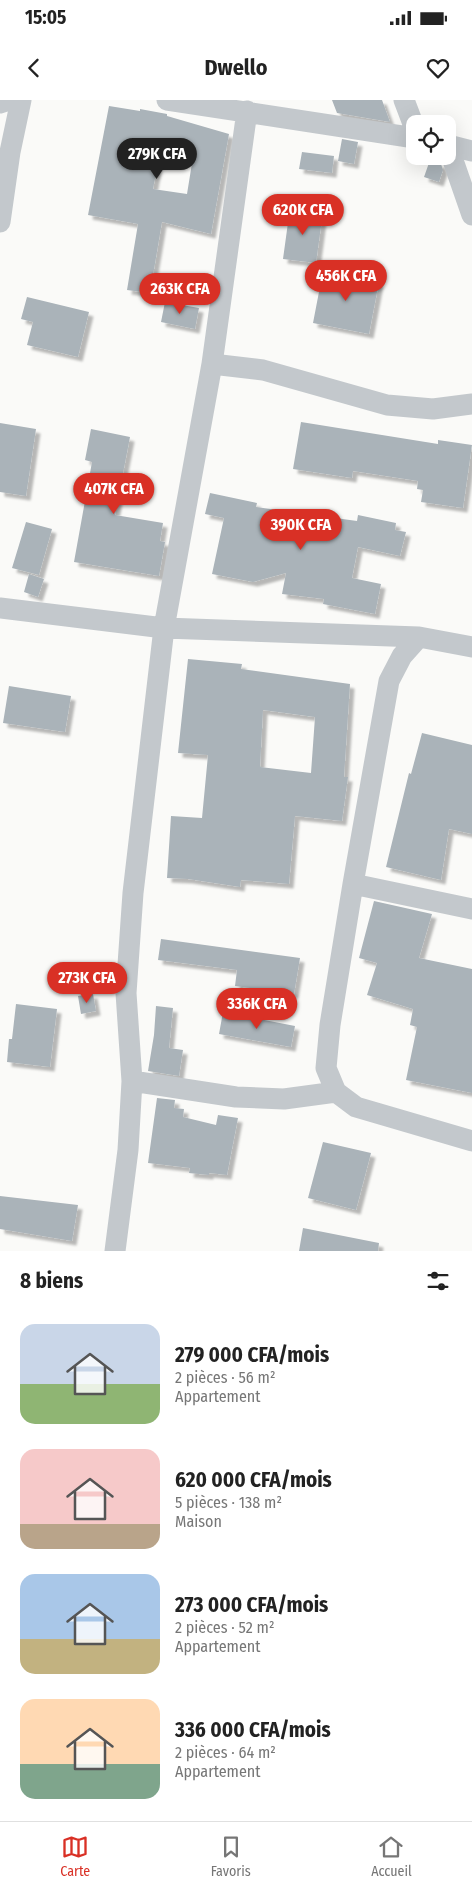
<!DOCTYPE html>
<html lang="fr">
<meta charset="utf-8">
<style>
body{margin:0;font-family:"Fira Sans Condensed",sans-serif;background:#f2f2f2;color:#222;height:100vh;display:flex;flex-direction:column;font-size:19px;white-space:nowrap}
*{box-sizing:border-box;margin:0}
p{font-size:16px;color:#767676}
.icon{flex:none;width:28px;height:28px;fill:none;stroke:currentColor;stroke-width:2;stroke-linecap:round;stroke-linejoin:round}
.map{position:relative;height:1151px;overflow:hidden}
.side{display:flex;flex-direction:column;background:#fff;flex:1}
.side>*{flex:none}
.buttons{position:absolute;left:406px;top:15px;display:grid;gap:10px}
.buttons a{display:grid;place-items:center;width:50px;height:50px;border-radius:10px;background:#fff;box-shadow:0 5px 20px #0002;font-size:25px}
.price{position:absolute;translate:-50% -42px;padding:0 11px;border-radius:18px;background:#d93025;color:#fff;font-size:16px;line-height:32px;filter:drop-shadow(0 1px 2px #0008)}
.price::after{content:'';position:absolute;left:50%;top:30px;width:15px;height:11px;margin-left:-8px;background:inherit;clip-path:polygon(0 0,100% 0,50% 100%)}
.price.current{background:#222;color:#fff}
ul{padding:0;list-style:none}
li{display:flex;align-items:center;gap:15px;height:125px;padding:0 20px}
li span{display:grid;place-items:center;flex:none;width:140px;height:100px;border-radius:15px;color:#555}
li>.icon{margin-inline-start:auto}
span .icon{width:60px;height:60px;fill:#fffc;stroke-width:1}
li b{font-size:21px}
h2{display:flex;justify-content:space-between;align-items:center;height:60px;padding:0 20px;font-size:21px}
.status{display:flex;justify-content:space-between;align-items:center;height:35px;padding:0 25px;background:#fff;direction:ltr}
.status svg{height:14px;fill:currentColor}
header{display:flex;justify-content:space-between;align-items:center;height:65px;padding:0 20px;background:#fff;font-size:22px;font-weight:700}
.dock{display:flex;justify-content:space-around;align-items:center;height:70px;border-top:1px solid #e0e0e0;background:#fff;font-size:14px;color:#767676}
.dock a{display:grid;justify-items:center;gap:2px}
.dock .current{color:#d93025}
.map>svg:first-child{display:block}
</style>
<div class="status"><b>15:05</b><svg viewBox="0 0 49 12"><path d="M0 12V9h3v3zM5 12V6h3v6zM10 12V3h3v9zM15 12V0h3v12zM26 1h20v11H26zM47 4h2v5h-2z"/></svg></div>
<header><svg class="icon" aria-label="back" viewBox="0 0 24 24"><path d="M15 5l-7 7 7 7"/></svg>Dwello<svg class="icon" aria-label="heart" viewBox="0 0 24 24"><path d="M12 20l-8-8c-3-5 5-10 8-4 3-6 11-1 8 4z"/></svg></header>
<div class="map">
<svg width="472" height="1151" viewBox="0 0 472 1151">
<defs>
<filter id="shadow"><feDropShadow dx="4.5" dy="4.5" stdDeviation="1" flood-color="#0004"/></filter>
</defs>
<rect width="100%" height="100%" fill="#fafaf8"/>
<path fill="#aab3b9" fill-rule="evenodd" filter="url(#shadow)" d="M332,0H382L390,22L337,13Z
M109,6L140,11V9L167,14V16L229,34L211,134L162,122L150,193L127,190L138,124L88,115ZM160,52L193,57L187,94L153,89Z
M342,39L358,42L354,64L338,61Z
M302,52L334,56L332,73L299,69Z
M430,60L441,64L443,70L439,82L424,77Z
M290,108L323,112L316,163L283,159Z
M323,171L379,182L369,234L313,223Z
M27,197L89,212L78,257L27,245L33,222L21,219Z
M165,202L199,208L195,229L161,222Z
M301,322L438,344V340L472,345L463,408L421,402L423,390L417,389L418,381L353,371L352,378L293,369Z
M0,323L36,329L26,396L0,392Z
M91,329L130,337L115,415L163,423L160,441L165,442L159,476L74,462L92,362L85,360Z
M210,393L257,403L256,407L357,421L358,415L396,423L395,430L406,432L400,456L358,447L352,478L381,484L375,514L323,504L324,499L282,494L286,473L253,482L212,474L224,418L205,414Z
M26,422L52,429L39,475L12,468Z
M29,474L44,479L38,497L24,492Z
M188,559L242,564L241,569L350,584L344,677H348L342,721L295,716L289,784L241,780L240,787L188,779L167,778L171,716L202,718L208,655L178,653ZM263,610L315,617L311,673L260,667Z
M9,586L71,596L65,632L3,623Z
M422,633L472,645V734L449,729L441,780L386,767L409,673L411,674Z
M374,801L432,814L419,858L472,869V993L406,980L417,927L410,925L413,909L367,895L377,863L359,858Z
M161,839L300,858L294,894L235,886L237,870L158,860Z
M93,894L96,911L81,914L78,896Z
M16,904L57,909L50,967L7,962L9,939H12Z
M156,906L173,908L169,948L183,950L179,976L148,971L154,935Z
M223,912L295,926L291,947L219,934Z
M157,998L175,1000L174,1008L184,1009L183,1017L216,1025L218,1015L238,1018L227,1075L209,1073V1075L189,1073L190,1068L148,1063Z
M323,1042L371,1053L356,1110L308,1098Z
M0,1096L78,1105L72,1141L0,1129Z
M303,1128L379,1143L378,1151H299Z"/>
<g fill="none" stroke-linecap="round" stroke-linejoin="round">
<path stroke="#c3c8cc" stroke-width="21" d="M167,0L415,38
M404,0L415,29
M0,3L9,0
M448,45L472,51
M448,46L472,115
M0,122L10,52L21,0
M212,264L263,270L387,305L433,309L472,304
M0,508L164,528L419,537L472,547
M419,537L402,556L389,581L353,784L330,925L326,968L336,992L356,1007L472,1041
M353,784L472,809
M132,981L236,997L284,999L336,992
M115,1151L128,1050L132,981L126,893L133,793L164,528L212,264L247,11"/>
</g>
</svg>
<div class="buttons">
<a><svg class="icon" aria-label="locate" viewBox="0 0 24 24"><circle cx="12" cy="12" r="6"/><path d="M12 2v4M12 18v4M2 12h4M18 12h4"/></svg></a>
</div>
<b class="price current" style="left:157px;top:80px">279K CFA</b>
<b class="price" style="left:303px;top:136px">620K CFA</b>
<b class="price" style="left:346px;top:202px">456K CFA</b>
<b class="price" style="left:180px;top:215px">263K CFA</b>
<b class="price" style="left:114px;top:415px">407K CFA</b>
<b class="price" style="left:301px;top:451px">390K CFA</b>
<b class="price" style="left:87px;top:904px">273K CFA</b>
<b class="price" style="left:257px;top:930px">336K CFA</b>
</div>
<section class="side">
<h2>8 biens<svg class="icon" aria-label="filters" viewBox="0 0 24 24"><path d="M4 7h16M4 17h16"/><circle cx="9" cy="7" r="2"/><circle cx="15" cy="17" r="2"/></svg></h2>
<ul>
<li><span style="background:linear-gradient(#c9d6e8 60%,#8fb573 0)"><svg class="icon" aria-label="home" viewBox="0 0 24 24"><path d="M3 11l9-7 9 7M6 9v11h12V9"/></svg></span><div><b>279 000 CFA/mois</b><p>2 pièces · 56 m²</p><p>Appartement</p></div></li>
<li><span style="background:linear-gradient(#f6c9c9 75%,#b9a48a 0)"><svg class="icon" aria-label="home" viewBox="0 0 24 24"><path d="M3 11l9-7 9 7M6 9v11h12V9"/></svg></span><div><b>620 000 CFA/mois</b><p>5 pièces · 138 m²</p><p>Maison</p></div></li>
<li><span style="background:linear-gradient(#a9c7e8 65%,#c2b280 0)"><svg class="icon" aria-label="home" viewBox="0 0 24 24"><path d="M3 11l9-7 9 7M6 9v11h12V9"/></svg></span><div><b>273 000 CFA/mois</b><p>2 pièces · 52 m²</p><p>Appartement</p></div></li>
<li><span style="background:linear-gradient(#ffd9b3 65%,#7fa58c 0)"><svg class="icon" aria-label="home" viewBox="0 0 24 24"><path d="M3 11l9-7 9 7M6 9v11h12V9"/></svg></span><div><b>336 000 CFA/mois</b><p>2 pièces · 64 m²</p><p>Appartement</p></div></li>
</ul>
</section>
<nav class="dock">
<a class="current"><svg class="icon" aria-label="map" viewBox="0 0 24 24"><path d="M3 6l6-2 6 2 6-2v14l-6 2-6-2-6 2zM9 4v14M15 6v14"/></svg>Carte</a>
<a><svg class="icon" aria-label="saved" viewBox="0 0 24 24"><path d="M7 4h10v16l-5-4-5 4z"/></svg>Favoris</a>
<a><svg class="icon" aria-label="home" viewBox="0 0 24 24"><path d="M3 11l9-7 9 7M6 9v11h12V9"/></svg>Accueil</a>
</nav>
